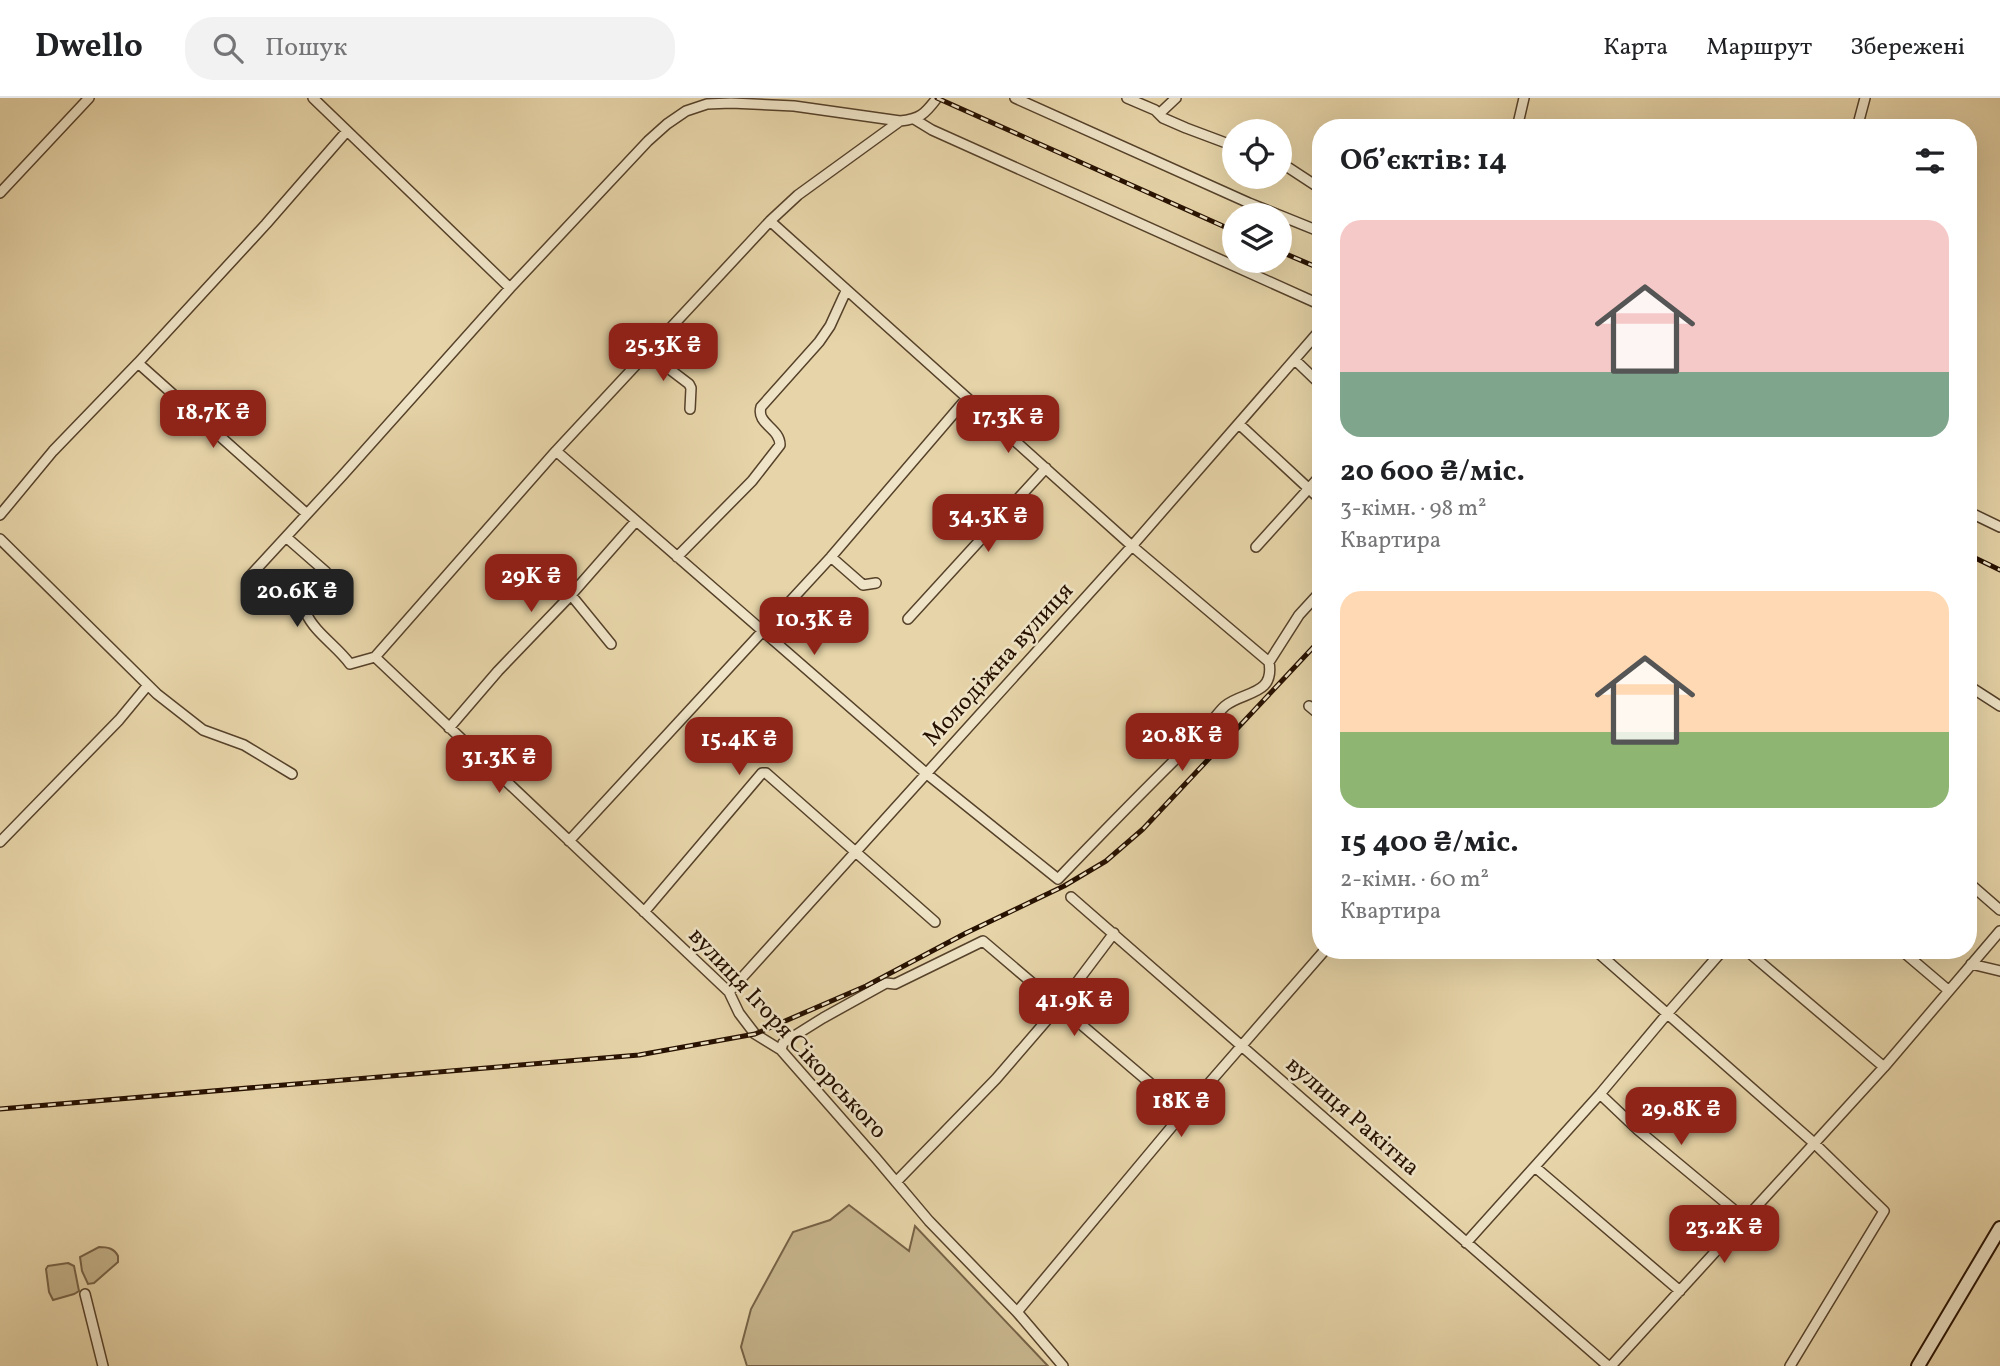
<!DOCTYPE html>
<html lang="uk">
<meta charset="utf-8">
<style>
body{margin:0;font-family:Vollkorn,serif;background:#f2f2f2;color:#202124;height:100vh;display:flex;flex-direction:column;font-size:26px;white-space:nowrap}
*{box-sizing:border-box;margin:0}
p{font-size:23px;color:#757577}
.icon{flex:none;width:38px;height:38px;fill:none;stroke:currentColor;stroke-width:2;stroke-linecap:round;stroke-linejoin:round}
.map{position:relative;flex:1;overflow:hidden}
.side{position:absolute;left:1312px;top:21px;width:665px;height:840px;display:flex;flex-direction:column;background:#fff;border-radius:28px;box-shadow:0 7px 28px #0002}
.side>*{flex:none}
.fabs{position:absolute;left:1222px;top:21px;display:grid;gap:14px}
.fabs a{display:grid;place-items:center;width:70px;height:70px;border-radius:50%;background:#fff;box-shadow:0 7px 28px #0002;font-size:35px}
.price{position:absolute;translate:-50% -60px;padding:0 16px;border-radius:14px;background:#8f2418;color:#fff;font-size:23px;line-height:46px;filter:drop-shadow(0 2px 4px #0008)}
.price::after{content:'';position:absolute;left:50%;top:42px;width:21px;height:16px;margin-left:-10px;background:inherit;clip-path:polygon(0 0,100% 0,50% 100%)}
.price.current{background:#222;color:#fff}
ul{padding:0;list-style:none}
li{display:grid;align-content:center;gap:14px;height:371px;padding:0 28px}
li span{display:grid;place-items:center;height:217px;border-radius:21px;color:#555}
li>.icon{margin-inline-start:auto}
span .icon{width:126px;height:126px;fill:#fffc;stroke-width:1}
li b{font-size:30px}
h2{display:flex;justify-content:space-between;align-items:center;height:84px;padding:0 28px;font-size:30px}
header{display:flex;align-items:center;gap:42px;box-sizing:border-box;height:98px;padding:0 35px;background:#fff;border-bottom:2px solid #e0e0e0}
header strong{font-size:33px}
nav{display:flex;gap:38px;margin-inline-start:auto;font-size:24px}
.search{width:490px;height:63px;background:#f2f2f2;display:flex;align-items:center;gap:18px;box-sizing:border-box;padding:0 24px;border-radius:28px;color:#757577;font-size:26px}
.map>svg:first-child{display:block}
</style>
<header>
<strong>Dwello</strong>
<div class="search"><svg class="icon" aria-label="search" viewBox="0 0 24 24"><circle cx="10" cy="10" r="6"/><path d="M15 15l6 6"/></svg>Пошук</div>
<nav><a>Карта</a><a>Маршрут</a><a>Збережені</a></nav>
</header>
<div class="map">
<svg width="2000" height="1268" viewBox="0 0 2000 1268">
<rect width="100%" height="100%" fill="#e7d5a9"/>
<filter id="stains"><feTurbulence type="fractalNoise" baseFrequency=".00286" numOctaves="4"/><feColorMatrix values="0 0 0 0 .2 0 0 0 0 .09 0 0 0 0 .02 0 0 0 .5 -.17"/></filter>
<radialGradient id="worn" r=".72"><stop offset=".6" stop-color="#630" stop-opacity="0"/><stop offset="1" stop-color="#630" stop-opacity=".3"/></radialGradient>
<path fill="#c6b48c" stroke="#766246" stroke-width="2" d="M849,1107L909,1153L915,1128L1048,1268H747L741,1249L751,1211L793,1134L830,1122Z
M99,1149C107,1149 114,1150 118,1158V1164L94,1185L88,1186L82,1173L80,1159Z
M68,1165L74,1168L79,1193L74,1196L53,1202L49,1194L46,1171L48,1168Z"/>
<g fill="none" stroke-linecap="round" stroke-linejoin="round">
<g stroke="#56412a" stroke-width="12">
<path id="minor" d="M313,0L510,190
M1015,0L1249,105L1321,134
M1127,0L1155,12L1163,20L1186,30L1234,48
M1159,16L1176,0
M914,21L932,32L1321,207
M1517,30L1524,0
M1857,30L1865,0
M1279,66L1289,70L1321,91
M0,95L89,0
M647,254L689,286L691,290L690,311
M1295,262L1321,287
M138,265L307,416
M1239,326L1321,402
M556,353L927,676L1058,781C1104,733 1150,686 1197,640C1207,631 1217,615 1225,608C1243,593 1275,598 1269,564L1132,448L770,123
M1969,414L2000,429
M0,417L53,353L138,265L266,126L347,33
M286,439L326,474C325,492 318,502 306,515C315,535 337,548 350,566L375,559L556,353L770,123L798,97L900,23
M0,441L157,596L203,632L244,647L292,676
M1256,449L1321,377
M677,459L752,383L780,347C780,330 756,326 761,309L819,244L830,228L846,193
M831,459L863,487L876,485
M249,479L342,378L510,190L648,43L667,26L686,13L707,6L731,5L794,8L900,23C920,21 925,16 937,0
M571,497L611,546
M908,521L1046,370
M375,559L729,894L739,915L755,936L781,952L875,1059L929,1123L1017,1214L1063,1268
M1269,564L1299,517L1321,493
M1969,588L2000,608
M1309,608L1321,618
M449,630L498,573L571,497L636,423
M569,743L831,459L967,300
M0,744L119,622L148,587
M1969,785L2000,812
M1071,799L1608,1268
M644,814L762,675H766L935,824
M1595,852L1814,1045L1884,1113L1790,1268
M1746,852L1884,969
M1901,852L1948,892
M1971,866L2000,873
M729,894L1132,448L1321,231
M781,952L783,945L823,920L886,885L895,886L983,843L1184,1014
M1600,996L1638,1032L1745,1121
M1535,1069L1680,1193
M896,1084L996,981L1059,908L1114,835
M1466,1145L1600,996L1667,916L1723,852
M85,1196L103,1268
M1017,1214L1184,1014L1325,852
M1611,1268L1884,969L2000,833"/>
</g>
<g stroke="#261000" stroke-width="16">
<path id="secondary" d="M1918,1268L2000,1130"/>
</g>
<use href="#minor" stroke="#efe4c7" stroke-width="9"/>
<use href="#secondary" stroke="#efe4c7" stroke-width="12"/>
<g stroke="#261000" stroke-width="5">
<path id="rail" d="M937,0L1234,133
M1279,153L1321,171
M1969,457L2000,472
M0,1011L639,957L755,936L866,888L966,835L1064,788L1106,763L1143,731L1321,541"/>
</g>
<use href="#rail" stroke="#efe4c7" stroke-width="2.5" stroke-dasharray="8" stroke-linecap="butt"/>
</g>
<g text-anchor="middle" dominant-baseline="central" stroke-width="5" stroke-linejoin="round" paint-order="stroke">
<g font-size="24" fill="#261000" stroke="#efe4c7">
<text transform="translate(999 567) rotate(-48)">Молодіжна вулиця</text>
<text transform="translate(787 936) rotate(47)">вулиця Ігоря Сікорського</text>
<text transform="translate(1352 1019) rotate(41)">вулиця Ракітна</text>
</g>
</g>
<rect width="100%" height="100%" filter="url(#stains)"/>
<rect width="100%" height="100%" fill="url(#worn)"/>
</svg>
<div class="fabs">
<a><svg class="icon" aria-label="locate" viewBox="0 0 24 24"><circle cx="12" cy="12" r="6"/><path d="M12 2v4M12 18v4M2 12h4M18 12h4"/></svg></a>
<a><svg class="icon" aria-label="layers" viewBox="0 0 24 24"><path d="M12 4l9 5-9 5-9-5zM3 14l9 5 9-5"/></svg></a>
</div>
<b class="price" style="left:663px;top:285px">25.3K ₴</b>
<b class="price" style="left:213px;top:352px">18.7K ₴</b>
<b class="price" style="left:1008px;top:357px">17.3K ₴</b>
<b class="price" style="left:988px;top:456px">34.3K ₴</b>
<b class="price" style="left:531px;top:516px">29K ₴</b>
<b class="price current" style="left:297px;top:531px">20.6K ₴</b>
<b class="price" style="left:814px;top:559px">10.3K ₴</b>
<b class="price" style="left:1182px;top:675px">20.8K ₴</b>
<b class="price" style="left:739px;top:679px">15.4K ₴</b>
<b class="price" style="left:499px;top:697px">31.3K ₴</b>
<b class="price" style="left:1074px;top:940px">41.9K ₴</b>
<b class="price" style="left:1181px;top:1041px">18K ₴</b>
<b class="price" style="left:1681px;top:1049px">29.8K ₴</b>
<b class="price" style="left:1724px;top:1167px">23.2K ₴</b>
<section class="side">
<h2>Об’єктів: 14<svg class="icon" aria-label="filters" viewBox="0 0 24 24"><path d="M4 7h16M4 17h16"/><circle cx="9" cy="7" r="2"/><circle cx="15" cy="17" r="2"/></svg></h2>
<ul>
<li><span style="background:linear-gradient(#f6c9c9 70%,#7fa58c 0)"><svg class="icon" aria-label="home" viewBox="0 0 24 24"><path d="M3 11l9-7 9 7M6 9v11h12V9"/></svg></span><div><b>20 600 ₴/міс.</b><p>3-кімн. · 98 m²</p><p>Квартира</p></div></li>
<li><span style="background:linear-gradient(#ffd9b3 65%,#8fb573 0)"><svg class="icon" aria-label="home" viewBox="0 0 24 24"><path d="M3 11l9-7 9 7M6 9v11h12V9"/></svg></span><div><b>15 400 ₴/міс.</b><p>2-кімн. · 60 m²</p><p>Квартира</p></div></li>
</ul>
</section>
</div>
